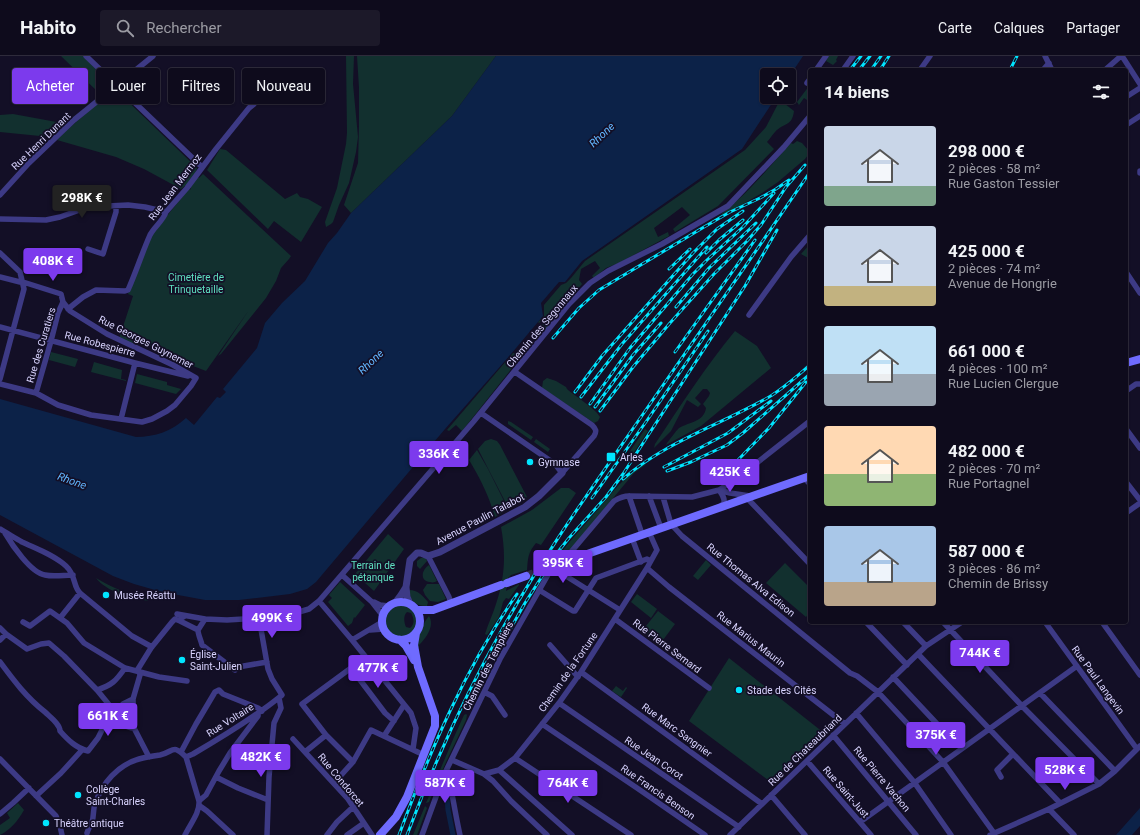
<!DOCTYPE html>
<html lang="fr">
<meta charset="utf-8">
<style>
body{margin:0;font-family:Roboto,sans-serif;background:#1c1929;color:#f1f3f6;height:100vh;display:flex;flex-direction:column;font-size:15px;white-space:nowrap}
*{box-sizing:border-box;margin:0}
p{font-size:13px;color:#9b9ba3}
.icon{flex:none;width:22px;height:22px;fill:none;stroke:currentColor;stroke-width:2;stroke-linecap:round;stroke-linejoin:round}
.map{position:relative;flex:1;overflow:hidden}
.drawer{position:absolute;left:808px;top:12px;width:320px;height:556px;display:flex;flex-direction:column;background:#0e0b1c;border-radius:4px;box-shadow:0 1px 3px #0004,0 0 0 1px #2e2b3b}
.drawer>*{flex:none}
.top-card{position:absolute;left:12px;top:12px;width:380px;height:36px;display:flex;gap:8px}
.tools{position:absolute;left:760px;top:12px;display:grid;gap:8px}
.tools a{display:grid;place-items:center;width:36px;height:36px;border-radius:4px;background:#0e0b1c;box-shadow:0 1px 3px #0004,0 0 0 1px #2e2b3b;font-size:20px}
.price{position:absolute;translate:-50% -34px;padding:0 9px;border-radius:4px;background:#7c3aed;color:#fff;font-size:13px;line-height:26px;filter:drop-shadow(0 1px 2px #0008)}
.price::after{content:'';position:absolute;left:50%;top:24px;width:12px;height:9px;margin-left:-6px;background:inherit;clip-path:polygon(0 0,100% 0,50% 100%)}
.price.on{background:#222;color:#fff}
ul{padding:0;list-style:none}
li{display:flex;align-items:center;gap:12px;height:100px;padding:0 16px}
li span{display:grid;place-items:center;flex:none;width:112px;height:80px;border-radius:4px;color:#555}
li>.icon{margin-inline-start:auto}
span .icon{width:48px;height:48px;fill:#fffc;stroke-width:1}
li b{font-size:17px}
h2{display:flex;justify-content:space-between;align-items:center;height:48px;padding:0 16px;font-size:17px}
.tag{padding:0 14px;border-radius:4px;background:#0e0b1c;box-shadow:0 1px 3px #0004,0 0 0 1px #2e2b3b;font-size:14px;line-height:36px}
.tag.on{background:#7c3aed;color:#fff}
header{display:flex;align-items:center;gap:24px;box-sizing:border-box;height:56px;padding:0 20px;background:#0e0b1c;border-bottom:1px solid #2e2b3b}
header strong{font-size:19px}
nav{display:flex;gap:22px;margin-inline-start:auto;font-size:14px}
.search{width:280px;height:36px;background:#1c1929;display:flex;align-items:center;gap:10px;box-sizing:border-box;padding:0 14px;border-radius:4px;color:#9b9ba3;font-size:15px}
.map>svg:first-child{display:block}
</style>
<header>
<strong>Habito</strong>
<div class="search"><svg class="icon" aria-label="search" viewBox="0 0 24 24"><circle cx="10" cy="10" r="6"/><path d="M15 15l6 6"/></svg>Rechercher</div>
<nav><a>Carte</a><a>Calques</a><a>Partager</a></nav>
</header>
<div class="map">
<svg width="1140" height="779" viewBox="0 0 1140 779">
<rect width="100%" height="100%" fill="#130f26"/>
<path fill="#12302f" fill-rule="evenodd" d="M61,0H83L113,30L101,39Z
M346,0H354L353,28L358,81L356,96L349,127L339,149L333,166L331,168L326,171L325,166L337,132L346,88L347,77Z
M357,0H496L452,60L351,157L344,149L358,107L359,70V32Z
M829,0H838L836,4L837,5L833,9L826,5Z
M809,30L808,35L810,37V46L804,42L799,49L797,46Z
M116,34L197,112L195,118L199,122L203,118L291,200L289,203L281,212L276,225L266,242L221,298L218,300L249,254L206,315L188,308L138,284L136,290L119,283L133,240L128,238L152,178L189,133L190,134L191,132L186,129L181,133L144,113L116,101L57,84C74,67 96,48 116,34Z
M780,44L794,55C792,71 784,66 775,76C772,79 770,83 767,86L774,93L718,150L675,176L673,173L690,159L682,151L654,172L658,181L668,176L669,180L619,207L606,212L594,222L592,220L600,212L595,205L581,213L579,224L582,228L561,252L549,257L539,267L538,266L544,260V249L561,229L566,227L571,222L585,205L745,94L766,71Z
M13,58L62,67L64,68V70L50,81L0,76V59Z
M797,85L802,87L809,95L808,99L805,103L778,126L762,137L724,159L721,158C747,139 769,111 791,87L793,88Z
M220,93L226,94L285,143L297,137L300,141L308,143L322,151L301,186L274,165L268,173L207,114Z
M810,188V203L801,198Z
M552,260L555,261L544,276L539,271Z
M735,275L757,290L771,312L701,370L666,389L667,387C671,382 675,376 679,372C689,366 704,366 706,352L703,348L709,340L710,337L707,333H703L695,342L701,348L698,351L687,344L671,375L654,392L655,388C681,349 706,310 735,275Z
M51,296L78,303L75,311L49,304Z
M513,297H516L519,301L516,302L513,305L515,307L509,316L462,375L456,369L449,375L447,374Z
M94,306L122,314L121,323L126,324V325L91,316Z
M137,318L167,326V329L181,333L176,338L135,327Z
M547,322L556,325L566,331L567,333C575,340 596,353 600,361L598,365L594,367L542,332L543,325Z
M508,365L511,366L533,381L531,384L508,368Z
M645,373L648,375L629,404L626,401Z
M491,383L497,385L500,389L527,441L509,453L478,393L485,385Z
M536,383L550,393L548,396L534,386Z
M477,394L488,413L508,453L495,461C489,440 480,422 469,404Z
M646,407L645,409L634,417L565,500L557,502C570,484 585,469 599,452C613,436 627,417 646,407Z
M561,432H569L576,437L541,489L536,487C528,497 528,501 527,514L511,519L508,522L506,535L519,528V529L509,543L506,542L503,546L499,561L487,579L485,578C488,568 493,558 496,548C505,522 506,498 501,471L532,454Z
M388,478L404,493L374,535L355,518Z
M421,502H426L427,505L420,513L417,510V505Z
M706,504L711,509L698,524L693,520Z
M785,507L810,532V556L806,561L766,527Z
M429,509L437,525C435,526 433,527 430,526C419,525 422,513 429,509Z
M96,522C112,532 129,538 148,543V545C130,541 108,537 96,522Z
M340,526L365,549L355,562L354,561L352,567L348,570L328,546L332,542L329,539Z
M427,528H439L446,543L438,546L430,545L425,539L423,534Z
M409,534C418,534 422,539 428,546L427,550C416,550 410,546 409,534Z
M637,538L657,553L651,562L631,546Z
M402,549C426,555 418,586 397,580C393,579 389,576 387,573C381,561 390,550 402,549ZM407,556L411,557C414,562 415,568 410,572L406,571C404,566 403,560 407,556Z
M658,555L675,568L660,588L642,575Z
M429,560C435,570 426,582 419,589V593C419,592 416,587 416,587C415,583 426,563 429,560Z
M729,602L824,677L772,727L689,665Z
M616,630L623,635L626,631L627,632L621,641L612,635Z
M466,658L467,659L466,664L446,706L429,746L426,747L454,681L464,659Z
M18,747L24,754C18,765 10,774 0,779V769L10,762L7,757Z
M425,750L427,752L417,779H413Z"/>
<path fill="#0c2248" d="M496,0H803L789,21V19H767V41H776L742,93L582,205L565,226H559L541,247L543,260L511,298L445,373L316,526L307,533L290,538L257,542L239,544H205L162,536L134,528L113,520L0,459V343L136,381C155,381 172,375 186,362L194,369L217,341L220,342L226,336L223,333L257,292L265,267L282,247L305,225L328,187L337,177L351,157L452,60Z
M1140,752V770L1132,779H1116Z"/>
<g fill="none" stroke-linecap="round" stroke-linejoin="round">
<path stroke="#0c2248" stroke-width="5" d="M446,731L448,754L453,779"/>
<path stroke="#312d47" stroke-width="8" stroke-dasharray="8 4" stroke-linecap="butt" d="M526,520L553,510"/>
<path stroke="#3d3a85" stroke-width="5.5" d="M86,0L202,111
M1045,0L1052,14
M1122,0L1140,28
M816,14L826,0
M843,14L853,0
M920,14L930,0
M1043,14L1049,7
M1105,14L1121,0
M807,27L810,23
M1126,41L1140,32
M1126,69L1140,60
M1140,115V117
M0,139L29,107L74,64L153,0
M0,163L46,164L60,161L88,151L128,149L145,151L166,156
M88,193L103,198L116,156V150
M0,197L20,216L24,233L0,323
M1126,216L1140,237
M0,221L20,226H23L61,238L63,246L70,255L107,278L173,309L196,322
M68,253L83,241L96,234L125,235L128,234C136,216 142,197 150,179C154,171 163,165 166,156L187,132L216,93L249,52L254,48L281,18
M749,259L791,201L810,179
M0,271L135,307L188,320
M0,328L36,337L58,349L91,359L142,366L152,363L167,355L175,349L191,330L196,322
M1126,335L1136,328H1140
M36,337L51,285L58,257L63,246
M481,357L555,408L562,417L594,380C597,375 596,373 592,369L515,316
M121,363L135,307
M1126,373L1140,392
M804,422L810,428
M1126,426L1140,444
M719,434L730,437L750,440
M719,434C722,438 725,442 724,447L721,450
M629,440L642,478
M649,440L661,472
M663,441L671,468L682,480L850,617L857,620L878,636L943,706L994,777
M747,442L810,508
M1126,457L1140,447
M0,473C7,477 15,482 22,486C37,493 54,499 66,510C76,519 73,531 80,537L132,580L152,591
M5,477C12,489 31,517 45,519C54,521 64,519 73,519
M632,482L641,506
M428,500L449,541L451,547
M568,505L571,496L614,445C619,442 623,440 629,440L692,441L719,434L739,421L810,365
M556,509L558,515L620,554
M647,512L669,531L845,668
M342,519L372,546L383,560
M539,534L573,555H575L596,522L647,503L650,505
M319,545L352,584L411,657L416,672L413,693
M374,546L380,549L389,550
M177,558L205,563L198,574L180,565V563L185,560
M60,562L80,537
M205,563L227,564L259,562L292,558L309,553L319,545L474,365L569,248L590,227L608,215L662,188L714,158L728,150L784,91L810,60
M615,563L709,632
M23,566L30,570L50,555L67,567L84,587L125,612L159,621L187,625
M866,566L907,609
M903,566L926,590
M943,566L1022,650L1099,728
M1045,566L1137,693
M1102,566L1140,619
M0,572L6,578L27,593L41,588L49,587L64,600L97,634L115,656
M198,574C198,579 201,584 202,589L235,614L238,611L267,606
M370,574L384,573
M0,584L6,578
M352,584L382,566
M550,589L578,621
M918,598L1060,747
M0,606C14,625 27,642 45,656C50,661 60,668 60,675C68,684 76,692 88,695L98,682L105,668L112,659L123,648L133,643
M581,616L762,748
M893,621L939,670
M97,634C112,629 116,625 125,612
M484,636L492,640L505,659
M1040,637L1115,715
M559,647L739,771
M856,657L914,726L951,779
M112,659C118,665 125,672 134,672
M542,668L637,732L705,779
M833,679L916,779
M384,680L404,649
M293,683L348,743L372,779
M181,696L196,668L215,636L219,634L223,638L258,652L262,655
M305,696L326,679
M149,701L134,672L133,643L140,619L138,613L151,592L172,566L175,563L180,565
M186,701L193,698C224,680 254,662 282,639L272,623L268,613L259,562
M515,702L631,779
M0,703L56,760L60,770L62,779
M452,704L484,718L499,714L515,702L559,647L581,616L647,512L657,494L649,476
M807,705L871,779
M353,706L326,679L302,648L351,612L385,657L394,665
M447,714C452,735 455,757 460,779
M499,714L572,779
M484,718L493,725L511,745L547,779
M216,721L238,732L268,744
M1001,721L997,714L1013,698
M334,727L353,706L371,674L424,699
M771,739L805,779
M36,740L61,717L82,694
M199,745L206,739L219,715L230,697L258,660
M200,750L207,755L233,779
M1049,753L1074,779
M0,758L13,747L29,732
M860,766L1077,610
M87,777C88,773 91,769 92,766C94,760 93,753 95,748C102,727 118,709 139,703C146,701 153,700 160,699C174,696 172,687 186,701L199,745C200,757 190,768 185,779
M267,779L269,721L274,667L281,652L279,642
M327,779L337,766L353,751
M347,779L364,767
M422,779L444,719L500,603L553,510
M730,779L926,590L962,566
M990,779L1049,753L1099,728L1115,715L1140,690"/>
<path stroke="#3d3a85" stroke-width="7" d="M406,531L407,541L410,548
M395,547L401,539L406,531L410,504L417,497H421L428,500L440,496L525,451L539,440L562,417"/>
<path stroke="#6f6bff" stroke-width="8" d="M1126,307L1140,303
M553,510L810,420
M507,527L526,520
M382 565a19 19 0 1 1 38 0a19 19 0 1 1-38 0Z
M417,554H433L501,529
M400,584L406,590L414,604
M380,779L396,761L407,741L435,670V660L418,611L414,589L416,577"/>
<g stroke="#00e5ff" stroke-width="3">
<path id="rail" d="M850,14L861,0
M859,14L870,0
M871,14L881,0
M880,14L889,0
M1010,14L1017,0
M706,197L719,184L743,164
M669,213L690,193
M676,251L709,212L756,167
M553,282L579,252L599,234L704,171L730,156L760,142L776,133L789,124
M675,296L755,184
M575,336L602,300L693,197L717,173L743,155
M581,341L622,288L707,191
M590,348L630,292L693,218L707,204L743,171L774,137
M595,351L633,299L661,267
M600,355L633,311L670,267L714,218L747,185L761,169L786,131L805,109
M737,405L769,372L806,326
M664,411L728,377L771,345
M667,415L691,406L727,389L743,377L810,318
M623,423C665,386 722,368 769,341C784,332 797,320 810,309
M592,442L648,363L708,275
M495,600L525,547L557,497L569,482L606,441L623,418L745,230L777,174
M399,779C430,695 465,612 517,538
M407,779C434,707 466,637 504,570C545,497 594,429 641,361C698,279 754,198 810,116"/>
</g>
<use href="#rail" stroke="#130f26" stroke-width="1.5" stroke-dasharray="4.5" stroke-linecap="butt"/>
</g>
<g fill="#00e5ff" stroke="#130f26" stroke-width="1.5">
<rect x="606" y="396" width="10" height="10" rx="2"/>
<circle cx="530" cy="406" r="4"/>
<circle cx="106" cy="539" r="4"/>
<circle cx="182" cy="604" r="4"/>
<circle cx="739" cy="634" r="4"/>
<circle cx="78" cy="739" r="4"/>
<circle cx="46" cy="767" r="4"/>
</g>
<g text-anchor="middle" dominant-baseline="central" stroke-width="3.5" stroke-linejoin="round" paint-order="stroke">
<g font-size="10" fill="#d9d4ff" stroke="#130f26">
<text transform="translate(41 85) rotate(-44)">Rue Henri Dunant</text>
<text transform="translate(175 131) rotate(-53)">Rue Jean Mermoz</text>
<text transform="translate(542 270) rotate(-50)">Chemin des Segonnaux</text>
<text transform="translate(146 286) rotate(27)">Rue Georges Guynemer</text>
<text transform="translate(100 288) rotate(15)">Rue Robespierre</text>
<text transform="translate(41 289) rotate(-73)">Rue des Curatiers</text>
<text transform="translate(480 463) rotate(-28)">Avenue Paulin Talabot</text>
<text transform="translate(751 524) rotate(39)">Rue Thomas Alva Edison</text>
<text transform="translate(751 583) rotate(38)">Rue Marius Maurin</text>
<text transform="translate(667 590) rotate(37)">Rue Pierre Semard</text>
<text transform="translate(488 610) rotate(-63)">Chemin des Templiers</text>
<text transform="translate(568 616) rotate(-55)">Chemin de la Fortune</text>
<text transform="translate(1098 624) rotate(54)">Rue Paul Langevin</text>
<text transform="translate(230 664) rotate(-32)">Rue Voltaire</text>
<text transform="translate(677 674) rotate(36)">Rue Marc Sangnier</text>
<text transform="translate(805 694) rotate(-44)">Rue de Chateaubriand</text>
<text transform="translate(654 702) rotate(34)">Rue Jean Corot</text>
<text transform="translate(882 723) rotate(50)">Rue Pierre Vachon</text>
<text transform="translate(341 724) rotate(50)">Rue Condorcet</text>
<text transform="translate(658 736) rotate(35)">Rue Francis Benson</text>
<text transform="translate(846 736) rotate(49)">Rue Saint-Just</text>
</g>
<g font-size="10" fill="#5fe0c0" stroke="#130f26">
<text x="196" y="221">Cimetière de<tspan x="196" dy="12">Trinquetaille</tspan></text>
<text x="373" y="509">Terrain de<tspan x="373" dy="12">pétanque</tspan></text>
</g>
<g font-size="10" fill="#d9d4ff" stroke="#130f26" text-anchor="start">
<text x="620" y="401">Arles</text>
<text x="538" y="406">Gymnase</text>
<text x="114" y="539">Musée Réattu</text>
<text x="190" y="598">Église<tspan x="190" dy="12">Saint-Julien</tspan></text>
<text x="747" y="634">Stade des Cités</text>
<text x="86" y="733">Collège<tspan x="86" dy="12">Saint-Charles</tspan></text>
<text x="54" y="767">Théâtre antique</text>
</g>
<g font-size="11" font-style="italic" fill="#62b6ff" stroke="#130f26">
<text transform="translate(602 79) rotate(-44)">Rhone</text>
<text transform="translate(371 306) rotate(-44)">Rhone</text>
<text transform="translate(72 425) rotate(20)">Rhone</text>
</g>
</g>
</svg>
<div class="tools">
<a><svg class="icon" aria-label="locate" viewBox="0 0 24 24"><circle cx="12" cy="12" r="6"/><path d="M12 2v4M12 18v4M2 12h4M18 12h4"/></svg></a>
</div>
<b class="price on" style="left:82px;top:163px">298K €</b>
<b class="price" style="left:53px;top:226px">408K €</b>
<b class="price" style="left:439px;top:419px">336K €</b>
<b class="price" style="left:730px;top:437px">425K €</b>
<b class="price" style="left:563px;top:528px">395K €</b>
<b class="price" style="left:272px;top:583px">499K €</b>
<b class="price" style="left:980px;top:618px">744K €</b>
<b class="price" style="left:378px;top:633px">477K €</b>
<b class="price" style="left:108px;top:681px">661K €</b>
<b class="price" style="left:936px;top:700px">375K €</b>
<b class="price" style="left:261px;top:722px">482K €</b>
<b class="price" style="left:1065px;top:735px">528K €</b>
<b class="price" style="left:445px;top:748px">587K €</b>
<b class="price" style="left:568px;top:748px">764K €</b>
<div class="top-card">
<a class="tag on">Acheter</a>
<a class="tag">Louer</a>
<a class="tag">Filtres</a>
<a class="tag">Nouveau</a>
</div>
<section class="drawer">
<h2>14 biens<svg class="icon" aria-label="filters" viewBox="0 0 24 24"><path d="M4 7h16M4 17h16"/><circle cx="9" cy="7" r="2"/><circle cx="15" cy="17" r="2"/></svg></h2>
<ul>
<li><span style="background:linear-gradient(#c9d6e8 75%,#7fa58c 0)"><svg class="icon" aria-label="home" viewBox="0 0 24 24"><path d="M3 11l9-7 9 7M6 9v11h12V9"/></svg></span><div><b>298 000 €</b><p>2 pièces · 58 m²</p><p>Rue Gaston Tessier</p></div></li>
<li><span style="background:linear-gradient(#c9d6e8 75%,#c2b280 0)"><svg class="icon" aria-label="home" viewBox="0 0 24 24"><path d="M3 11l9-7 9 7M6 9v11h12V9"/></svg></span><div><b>425 000 €</b><p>2 pièces · 74 m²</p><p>Avenue de Hongrie</p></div></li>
<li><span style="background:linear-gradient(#bfe0f5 60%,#9aa5b1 0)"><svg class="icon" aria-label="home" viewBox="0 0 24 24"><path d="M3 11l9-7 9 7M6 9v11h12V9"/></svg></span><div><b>661 000 €</b><p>4 pièces · 100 m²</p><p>Rue Lucien Clergue</p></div></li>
<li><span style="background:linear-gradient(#ffd9b3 60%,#8fb573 0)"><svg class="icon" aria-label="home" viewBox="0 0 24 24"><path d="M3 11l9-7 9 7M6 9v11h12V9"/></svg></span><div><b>482 000 €</b><p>2 pièces · 70 m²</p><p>Rue Portagnel</p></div></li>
<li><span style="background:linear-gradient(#a9c7e8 70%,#b9a48a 0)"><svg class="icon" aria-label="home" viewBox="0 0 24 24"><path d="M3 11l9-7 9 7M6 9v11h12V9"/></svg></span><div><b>587 000 €</b><p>3 pièces · 86 m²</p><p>Chemin de Brissy</p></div></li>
</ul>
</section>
</div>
